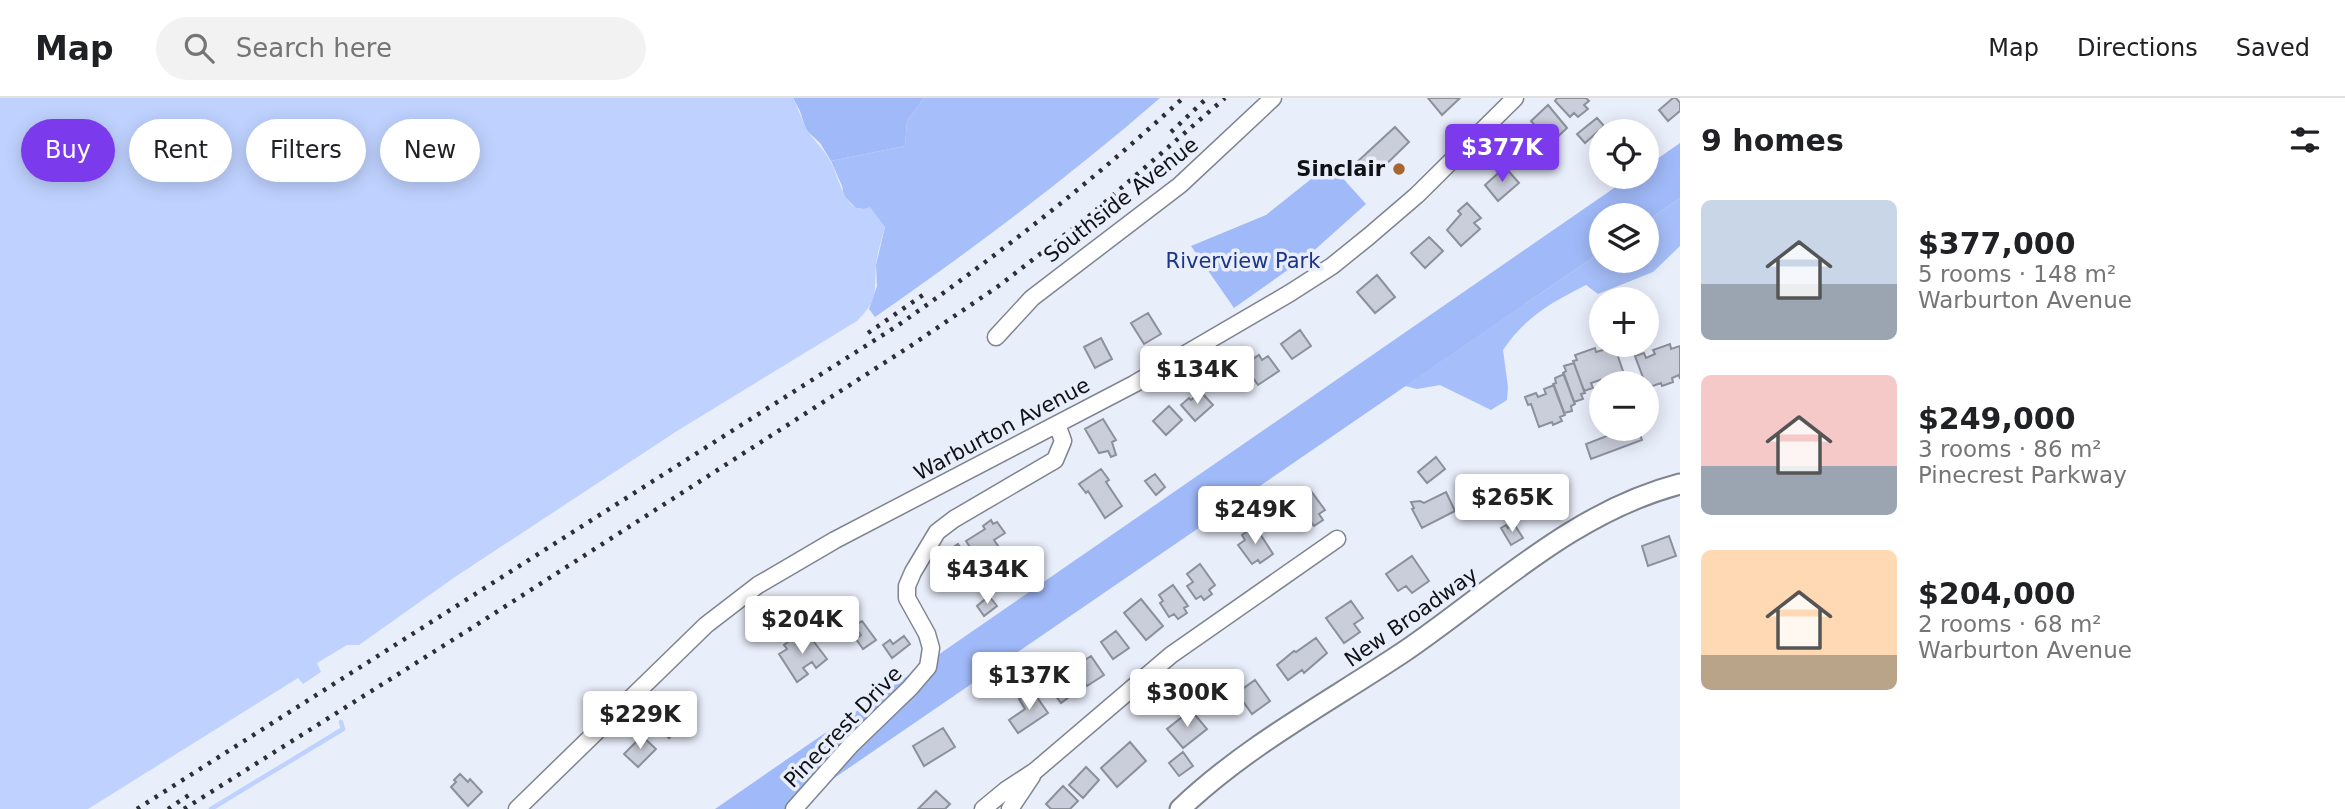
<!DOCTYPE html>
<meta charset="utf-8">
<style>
body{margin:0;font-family:"DejaVu Sans",sans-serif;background:#f2f2f2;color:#202124;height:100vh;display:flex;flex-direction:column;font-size:26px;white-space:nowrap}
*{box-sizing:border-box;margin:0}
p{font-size:23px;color:#757577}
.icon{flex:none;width:38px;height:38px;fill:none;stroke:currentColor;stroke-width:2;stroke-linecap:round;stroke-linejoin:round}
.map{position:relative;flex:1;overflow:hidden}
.panel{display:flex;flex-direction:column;background:#fff;width:665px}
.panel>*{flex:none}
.hud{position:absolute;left:21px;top:21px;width:665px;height:63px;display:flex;gap:14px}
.tools{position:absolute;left:1589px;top:21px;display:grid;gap:14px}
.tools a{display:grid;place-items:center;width:70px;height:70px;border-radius:50%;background:#fff;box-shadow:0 4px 18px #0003;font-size:35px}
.price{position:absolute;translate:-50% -60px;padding:0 16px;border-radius:7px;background:#fff;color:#222;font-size:23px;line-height:46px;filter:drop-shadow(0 2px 4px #0008)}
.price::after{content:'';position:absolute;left:50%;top:42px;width:21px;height:16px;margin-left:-10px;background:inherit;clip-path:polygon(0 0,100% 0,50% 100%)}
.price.on{background:#7c3aed;color:#fff}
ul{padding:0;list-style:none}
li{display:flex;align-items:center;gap:21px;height:175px;padding:0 21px}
li span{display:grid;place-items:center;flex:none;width:196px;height:140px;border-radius:10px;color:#555}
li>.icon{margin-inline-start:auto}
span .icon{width:84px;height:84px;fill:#fffc;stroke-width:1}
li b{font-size:30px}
h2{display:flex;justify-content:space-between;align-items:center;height:84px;padding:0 21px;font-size:30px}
.chip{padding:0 24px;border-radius:32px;background:#fff;box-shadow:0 4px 18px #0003;font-size:24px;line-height:63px}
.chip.on{background:#7c3aed;color:#fff}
header{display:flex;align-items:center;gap:42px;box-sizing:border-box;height:98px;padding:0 35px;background:#fff;border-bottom:2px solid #e0e0e0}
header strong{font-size:33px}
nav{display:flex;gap:38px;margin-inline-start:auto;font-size:24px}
.search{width:490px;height:63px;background:#f2f2f2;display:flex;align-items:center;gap:18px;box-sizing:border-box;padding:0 24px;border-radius:38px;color:#757577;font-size:26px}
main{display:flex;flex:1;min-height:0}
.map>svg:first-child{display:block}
</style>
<header>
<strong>Map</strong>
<div class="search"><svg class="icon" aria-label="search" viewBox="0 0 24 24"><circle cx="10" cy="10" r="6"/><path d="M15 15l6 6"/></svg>Search here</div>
<nav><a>Map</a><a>Directions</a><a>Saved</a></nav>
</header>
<main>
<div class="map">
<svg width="1680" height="711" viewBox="0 0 1680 711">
<rect width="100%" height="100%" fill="#e9eefb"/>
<path fill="#a0b9f8" d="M793,0H924L907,23L905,48L831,63L820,45L806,32L800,13Z
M1680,45V100L1647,123V117H1601V154L789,711H715L1630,79H1647V68Z
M1330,66L1366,106L1309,157L1234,210L1191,148L1266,117Z"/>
<path fill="#a6bef9" d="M924,0H1160C1069,79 973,151 875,219L869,211L877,188L876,167L885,129L863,111L856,110L844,98L842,88L831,63L905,48L907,23Z
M1680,100V148L1653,174L1598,196L1586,187C1552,204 1525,219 1503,252L1508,289L1507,302L1491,312L1440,287L1417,291L1405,288L1601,154V163H1647V123Z"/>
<path fill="#bfd2ff" d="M0,0H793C798,10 801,20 806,30C812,41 823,50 829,61C838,75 841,100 855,109C860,112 865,111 870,109L885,129C882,141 877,155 876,167C874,195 879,201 857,223L677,333L455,479L359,547H347L317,565L321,574L303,586L298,580L88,711H0Z"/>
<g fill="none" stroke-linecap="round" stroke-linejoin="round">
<path stroke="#bfd2ff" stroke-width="4.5" d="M211,711L343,631L341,624"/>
</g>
<path fill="#c9ceda" stroke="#8b909b" stroke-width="2" d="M1428,0H1460L1442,17Z
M1557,0H1586L1589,3L1584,7L1588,11L1578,19L1574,15L1570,19L1555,3Z
M1673,0H1676L1680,5V13L1668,23L1659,12Z
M1548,7L1567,30L1551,45L1531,23Z
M1597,20L1604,28L1585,45L1577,36Z
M1395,29L1409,44L1372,80L1357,64Z
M1505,69L1519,85L1498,103L1485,87Z
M1467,105L1481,120L1474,125L1480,131L1461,148L1447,132L1461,116L1458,113Z
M1429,139L1443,153L1425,170L1411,155Z
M1377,177L1395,199L1375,215L1357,194Z
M1148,215L1161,236L1144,246L1131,225Z
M1300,232L1311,248L1292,261L1281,246Z
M1101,240L1112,261L1095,270L1084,249Z
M1601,246L1614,247L1624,276L1609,281L1610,285H1600V282L1591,285L1593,290L1584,293L1573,263L1577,262L1575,257L1595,250L1596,254L1603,252Z
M1670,246L1671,251L1680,248V281L1679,277L1672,280L1673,284L1662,288L1661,285L1647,290L1635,258L1644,255L1646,260L1655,256L1653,252Z
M1259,257L1262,262L1268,258L1279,273L1258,287L1244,267Z
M1574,265L1585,295L1581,296L1583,301L1574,304L1563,275L1566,273L1564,268Z
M1564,276L1575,306L1571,308L1572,313L1564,315L1553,286L1556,285L1555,280Z
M1554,287L1565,317L1560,319L1562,323L1553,327L1552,324L1539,329L1531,306L1528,307L1525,299L1536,295L1538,299L1546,296L1544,291Z
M1201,294L1213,307L1195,323L1181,307L1189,300L1191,302Z
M1169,308L1182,322L1166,337L1153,323Z
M1103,321L1116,342L1112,344L1116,357L1111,359L1108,353L1099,355L1085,331Z
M1625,331H1638L1642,342L1591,361L1586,346Z
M1436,359L1445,371L1427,385L1418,374Z
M1101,371L1109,382L1106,384L1122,408L1105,420L1088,393L1086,395L1079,386Z
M1155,376L1165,389L1156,397L1145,383Z
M1515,380L1529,394L1508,415L1491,397L1499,387L1506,382L1509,385Z
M1311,393L1325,412L1319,416L1323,422L1314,428L1311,424L1308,426L1306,422L1299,412L1301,410L1296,402Z
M1446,394L1455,413L1422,430L1412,411L1414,410L1411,404L1420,403L1424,405Z
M991,422L993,426L997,424L1005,435L994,442L1007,461L987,475L966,443L985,431L983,428Z
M1514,426L1523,440L1511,447L1501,430L1506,427L1508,430Z
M1255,428L1273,456L1260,465L1258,462L1252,466L1238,447L1245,442L1242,437Z
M1669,438L1676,458L1648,468L1642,448Z
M958,446L981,479L964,490L942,457Z
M1412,458L1429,483L1412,495L1406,488L1398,493L1386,476Z
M1200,466L1215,487L1209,492L1212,496L1204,502L1201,498L1196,501L1187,488L1193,484L1187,476Z
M1173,487L1188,508L1184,510L1187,515L1178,521L1174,516L1169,519L1160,505L1163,503L1159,497Z
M989,498L997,508L984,518L977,508Z
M1141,501L1163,528L1146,542L1124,515Z
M1351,503L1363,520L1354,526L1360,534L1344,545L1326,520Z
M862,523L876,542L863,551L856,541L861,537L854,528Z
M1116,533L1129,550L1113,561L1101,544Z
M808,536L827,561L816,570L812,564L803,570L808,576L797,584L779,556L787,551L784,547L796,538L799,542Z
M904,538L910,546L892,560L883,547L890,542L893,546Z
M1316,540L1327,555L1304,575L1302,572L1288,582L1277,567L1294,553L1296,554Z
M1091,558L1104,577L1087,588L1074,569Z
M1066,570L1081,590L1061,605L1046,585Z
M1255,582L1270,603L1252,616L1237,595Z
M1032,592L1048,615L1018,635L1009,622L1025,611L1019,601Z
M672,608L687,622L669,640L655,626Z
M1191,612L1207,631L1183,650L1167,631Z
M943,630L955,649L924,668L913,648Z
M642,638L656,651L638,669L624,656Z
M1130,644L1146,663L1117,689L1101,670Z
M1183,654L1193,668L1179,678L1169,665Z
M1086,669L1099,682L1083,700L1069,687Z
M460,676L468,684L470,681L482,694L468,708L451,689L456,684L454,682Z
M1063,688L1078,703L1070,711H1051L1046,706Z
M936,693L950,706L945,711H918Z"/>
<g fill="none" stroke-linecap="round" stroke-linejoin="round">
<g stroke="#7f848f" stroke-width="19">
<path id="minor" d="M996,239L1032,200L1180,87L1273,0
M517,711L706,527L758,487L835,442L1134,286L1290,195L1332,168L1368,139L1417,97L1515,0
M794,711L851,647L910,590L928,569L931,550L927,536L907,500V488L913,474L937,434L954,421L1055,362L1063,343L1057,326
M983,711L1006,692L1035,673L1171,557L1337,441
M1010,711L1032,678"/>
</g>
<g stroke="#7f848f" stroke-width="23">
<path id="major" d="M1180,711C1247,647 1329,604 1405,553C1494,492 1573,414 1680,386"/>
</g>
<use href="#minor" stroke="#fff" stroke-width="16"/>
<use href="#major" stroke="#fff" stroke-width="19"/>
<path stroke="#2c2f34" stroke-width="4.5" stroke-dasharray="3.5 7" stroke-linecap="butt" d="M1171,34L1207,0
M868,235L923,197
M137,711L897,228C997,158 1093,83 1183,0
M168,711L189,697
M184,711L470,531L909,249L1000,187L1089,118L1225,0"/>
</g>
<circle fill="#a76631" stroke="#e9eefb" stroke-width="2.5" cx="1399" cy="71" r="7"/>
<g text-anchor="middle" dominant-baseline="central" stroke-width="7" stroke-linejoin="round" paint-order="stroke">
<g font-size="21" font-weight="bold" fill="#0f1115" stroke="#e9eefb" text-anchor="end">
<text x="1385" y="71">Sinclair</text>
</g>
<g font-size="21" fill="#0f1115" stroke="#e9eefb">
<text transform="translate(1121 102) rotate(-38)">Southside Avenue</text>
<text transform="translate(1002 331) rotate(-28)">Warburton Avenue</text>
<text transform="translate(1411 519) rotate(-35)">New Broadway</text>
<text transform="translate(843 629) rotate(-46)">Pinecrest Drive</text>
</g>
<g font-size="21" fill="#1e3486" stroke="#e9eefb">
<text x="1243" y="163">Riverview Park</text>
</g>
</g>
</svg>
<div class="tools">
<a><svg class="icon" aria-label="locate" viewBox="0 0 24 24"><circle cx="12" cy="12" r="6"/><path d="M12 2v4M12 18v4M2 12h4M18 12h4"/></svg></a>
<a><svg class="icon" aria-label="layers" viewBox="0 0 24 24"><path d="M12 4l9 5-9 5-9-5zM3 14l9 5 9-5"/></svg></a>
<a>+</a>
<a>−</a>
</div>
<b class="price on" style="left:1502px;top:86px">$377K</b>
<b class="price" style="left:1197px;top:308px">$134K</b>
<b class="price" style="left:1512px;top:436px">$265K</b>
<b class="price" style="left:1255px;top:448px">$249K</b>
<b class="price" style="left:987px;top:508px">$434K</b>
<b class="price" style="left:802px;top:558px">$204K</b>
<b class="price" style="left:1029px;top:614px">$137K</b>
<b class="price" style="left:1187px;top:631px">$300K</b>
<b class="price" style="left:640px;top:653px">$229K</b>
<div class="hud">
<a class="chip on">Buy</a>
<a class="chip">Rent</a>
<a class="chip">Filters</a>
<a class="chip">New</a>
</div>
</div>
<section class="panel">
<h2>9 homes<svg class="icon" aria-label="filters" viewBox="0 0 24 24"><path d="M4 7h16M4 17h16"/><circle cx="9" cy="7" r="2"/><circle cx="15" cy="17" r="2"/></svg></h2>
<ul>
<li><span style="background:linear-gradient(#c9d6e8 60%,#9aa5b1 0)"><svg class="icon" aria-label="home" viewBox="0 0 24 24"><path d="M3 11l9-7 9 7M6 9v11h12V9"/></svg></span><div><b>$377,000</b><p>5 rooms · 148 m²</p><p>Warburton Avenue</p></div></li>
<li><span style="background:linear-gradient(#f6c9c9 65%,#9aa5b1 0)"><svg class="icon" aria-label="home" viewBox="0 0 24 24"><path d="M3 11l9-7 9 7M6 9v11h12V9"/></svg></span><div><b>$249,000</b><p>3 rooms · 86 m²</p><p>Pinecrest Parkway</p></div></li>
<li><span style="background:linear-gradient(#ffd9b3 75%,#b9a48a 0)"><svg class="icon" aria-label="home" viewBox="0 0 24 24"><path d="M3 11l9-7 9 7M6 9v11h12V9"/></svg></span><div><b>$204,000</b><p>2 rooms · 68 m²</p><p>Warburton Avenue</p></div></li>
</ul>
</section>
</main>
